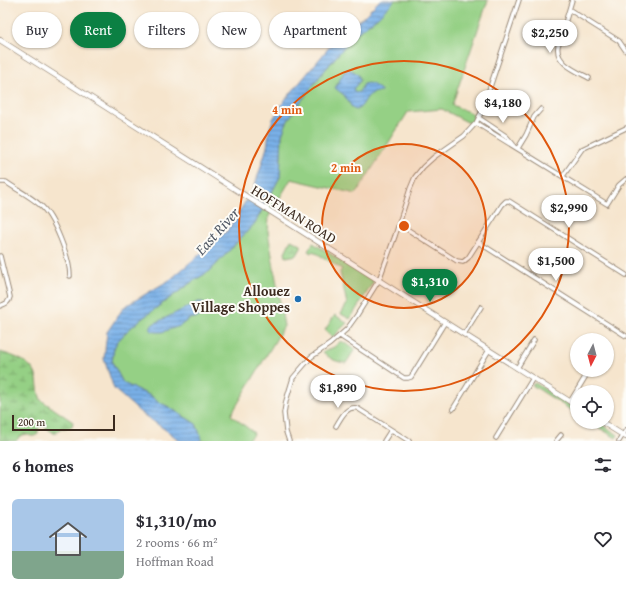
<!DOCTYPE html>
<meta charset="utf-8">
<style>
body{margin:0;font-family:"Gentium Book Plus",serif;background:#f7f7f7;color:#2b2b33;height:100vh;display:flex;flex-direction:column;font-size:15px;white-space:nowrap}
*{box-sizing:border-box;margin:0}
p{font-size:13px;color:#7c7c81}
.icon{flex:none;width:22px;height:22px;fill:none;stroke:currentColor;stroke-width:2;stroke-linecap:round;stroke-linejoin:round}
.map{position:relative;height:441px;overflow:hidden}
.panel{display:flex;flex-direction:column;background:#fff;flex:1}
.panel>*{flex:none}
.hud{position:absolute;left:12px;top:12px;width:400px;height:36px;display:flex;gap:8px}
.needle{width:26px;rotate:186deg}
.tools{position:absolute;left:570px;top:333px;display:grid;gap:8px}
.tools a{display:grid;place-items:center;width:44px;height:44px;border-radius:50%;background:#fff;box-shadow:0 1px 3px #0004;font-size:20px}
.scale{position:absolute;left:12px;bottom:10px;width:103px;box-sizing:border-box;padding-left:4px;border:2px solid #3b2a1e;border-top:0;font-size:11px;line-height:14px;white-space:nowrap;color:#3b2a1e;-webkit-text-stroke:3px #fdfcf7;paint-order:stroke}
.price{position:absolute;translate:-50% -34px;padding:0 9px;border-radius:14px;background:#fff;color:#222;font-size:13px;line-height:26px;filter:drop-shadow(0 1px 2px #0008)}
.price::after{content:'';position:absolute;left:50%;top:24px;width:12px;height:9px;margin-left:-6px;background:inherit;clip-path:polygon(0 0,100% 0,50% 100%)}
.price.current{background:#0b8043;color:#fff}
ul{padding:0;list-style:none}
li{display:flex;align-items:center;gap:12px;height:100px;padding:0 12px}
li+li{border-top:1px solid #e1e1e2}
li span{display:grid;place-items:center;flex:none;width:112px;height:80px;border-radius:6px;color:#555}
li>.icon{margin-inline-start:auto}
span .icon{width:48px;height:48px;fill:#fffc;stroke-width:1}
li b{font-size:17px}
h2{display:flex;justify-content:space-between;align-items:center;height:48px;padding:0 12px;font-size:17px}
.tag{padding:0 14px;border-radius:18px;background:#fff;box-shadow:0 1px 3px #0004;font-size:14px;line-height:36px}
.tag.current{background:#0b8043;color:#fff}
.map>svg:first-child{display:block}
</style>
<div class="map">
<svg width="626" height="441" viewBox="0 0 626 441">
<defs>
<pattern id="wetland-marsh" width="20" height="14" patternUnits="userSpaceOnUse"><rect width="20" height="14" fill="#95d085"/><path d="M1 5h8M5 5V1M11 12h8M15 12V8" fill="none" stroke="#7ba96c"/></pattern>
<pattern id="water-rules" width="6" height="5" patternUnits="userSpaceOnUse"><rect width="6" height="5" fill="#79b0e8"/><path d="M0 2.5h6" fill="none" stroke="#648fbb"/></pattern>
</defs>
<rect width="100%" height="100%" fill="#fdfcf7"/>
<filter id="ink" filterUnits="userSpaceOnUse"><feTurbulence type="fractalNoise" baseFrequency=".025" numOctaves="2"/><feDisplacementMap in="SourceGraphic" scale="8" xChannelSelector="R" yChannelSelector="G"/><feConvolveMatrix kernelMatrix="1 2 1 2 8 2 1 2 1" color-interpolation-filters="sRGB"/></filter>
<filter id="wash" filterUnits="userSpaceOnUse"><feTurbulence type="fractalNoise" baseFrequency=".012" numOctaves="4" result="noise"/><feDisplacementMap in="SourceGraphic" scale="16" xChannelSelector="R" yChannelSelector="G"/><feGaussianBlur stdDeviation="0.9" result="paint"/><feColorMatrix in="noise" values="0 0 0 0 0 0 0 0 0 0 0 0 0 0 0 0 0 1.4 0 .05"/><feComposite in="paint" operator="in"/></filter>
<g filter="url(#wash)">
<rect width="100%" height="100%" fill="#f6e5cd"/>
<path fill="#95d085" stroke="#687d52" d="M395,0H488L452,105L476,115L471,124L442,109L408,112L356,194L291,179L269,216L268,232L284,326L231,415L254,433L247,441H201L202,439L196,424L167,406L158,402L151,396L123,383L112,362L114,348L117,341L128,330L140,320L193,281L210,271L255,223L280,177L282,135L286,124L293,112L320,76L354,35L379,16Z
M313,243L374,281L350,319L341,314L347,304L340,272L342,269L313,251L311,253L308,251Z
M335,315L347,323L333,337L325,330Z
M341,341L355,349L346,363C336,362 330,359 323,352L334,347Z
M535,383L577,409V414L532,385Z
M590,422H598L618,435L616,438Z"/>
<path fill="url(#wetland-marsh)" stroke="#687d52" d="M291,240L301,245V248L297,255L286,257L285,252Z
M0,352C14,356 34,362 37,379C38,386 38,393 41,400L73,422L72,426L69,428H61L55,434L44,426H41L38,429V434C28,441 28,427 16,441H0Z"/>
<path fill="url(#water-rules)" stroke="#5a6d83" d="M380,0H395L379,16L354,35L320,76L293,112L286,124L282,135L280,177L255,223L210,271L193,281L140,320L128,330L117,342L114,348L112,362L123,383L151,396L158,402L167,406L196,424L202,439L201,441H180L170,433L141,413L114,389L104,359L107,332L124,307L171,279L227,231L254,188L267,147L269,131L273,119L285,100L342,32L363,17Z
M348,69C354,71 360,74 360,81L353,89L355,93L359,92L364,84C371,81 376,87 382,91C362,94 369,101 357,110L353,109L344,95L335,88L344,72Z
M198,302H203L205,304L202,314L199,317L189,319L180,326L162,332H156L152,331L150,328L153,324Z"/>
</g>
<g filter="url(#ink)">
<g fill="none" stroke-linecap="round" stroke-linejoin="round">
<g stroke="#988876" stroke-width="5.5">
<path id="minor" d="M572,0L558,46C555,63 576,71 589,78
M570,10L619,41L626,51
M479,118L506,136L513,144
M476,123L607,204L619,185L626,179
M518,148L526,135L534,117L541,109
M563,176L582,149L626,128
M0,182H6C17,190 30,196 40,205C54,216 70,259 70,276
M399,224L457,261L463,262L468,258L502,205L506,201H509L626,275
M478,242L626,336
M0,256L10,297C9,303 5,304 0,306
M464,334L481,307
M340,336L404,378H408L411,377L445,322
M517,368L534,340
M570,402L587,374
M453,409L489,350
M336,426C341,418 346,406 357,408L409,441
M496,438L533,378
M289,441L286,432L284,413L286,401L293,378L311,357L330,344L347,329L357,315L379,280L395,236L410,189L415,177L423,167L434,157L464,136L476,123L482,111L519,0
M384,441L391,430
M556,441L561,435
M619,441L626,430"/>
</g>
<g stroke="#988876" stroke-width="6">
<path id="tertiary" d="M0,40L577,406
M602,422L626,437"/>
</g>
<use href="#minor" stroke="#fff" stroke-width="3.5"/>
<use href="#tertiary" stroke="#fff" stroke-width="4.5"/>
</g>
</g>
<circle cx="404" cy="226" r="82" fill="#df570d" fill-opacity=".12"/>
<g fill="none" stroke="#df570d" stroke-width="2">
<circle cx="404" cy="226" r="82"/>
<circle cx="404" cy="226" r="165"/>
</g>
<circle fill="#1f6fb2" stroke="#fdfcf7" stroke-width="1.5" cx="298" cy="299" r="4"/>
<g text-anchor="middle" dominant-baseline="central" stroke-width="4" stroke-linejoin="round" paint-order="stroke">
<g font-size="14" fill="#3b2a1e" stroke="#fdfcf7">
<text transform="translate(294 214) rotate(32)">HOFFMAN ROAD</text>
</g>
<g font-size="14" font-weight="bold" fill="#3b2a1e" stroke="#fdfcf7" text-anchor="end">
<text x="290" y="291">Allouez<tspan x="290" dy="16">Village Shoppes</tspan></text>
</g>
<g font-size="15" font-style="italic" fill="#515965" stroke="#fdfcf7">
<text transform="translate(217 231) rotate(-48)">East River</text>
</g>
</g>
<circle cx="404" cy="226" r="6" fill="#df570d" stroke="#fdfcf7" stroke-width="2"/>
<g font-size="12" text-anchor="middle" font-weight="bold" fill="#df570d" stroke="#fdfcf7" stroke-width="4" stroke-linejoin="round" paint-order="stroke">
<text x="287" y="114">4 min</text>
<text x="346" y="172">2 min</text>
</g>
</svg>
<div class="tools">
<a><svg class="needle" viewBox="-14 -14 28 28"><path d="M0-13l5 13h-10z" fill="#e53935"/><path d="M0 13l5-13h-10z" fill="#7c7c81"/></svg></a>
<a><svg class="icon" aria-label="locate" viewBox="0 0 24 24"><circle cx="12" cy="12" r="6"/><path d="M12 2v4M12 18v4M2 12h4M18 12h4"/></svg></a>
</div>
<div class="scale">200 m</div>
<b class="price" style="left:550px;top:54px">$2,250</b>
<b class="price" style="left:503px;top:124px">$4,180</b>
<b class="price" style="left:569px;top:229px">$2,990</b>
<b class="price" style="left:556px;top:282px">$1,500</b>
<b class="price current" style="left:430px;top:303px">$1,310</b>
<b class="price" style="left:338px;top:409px">$1,890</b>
<div class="hud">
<a class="tag">Buy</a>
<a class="tag current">Rent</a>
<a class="tag">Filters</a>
<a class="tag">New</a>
<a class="tag">Apartment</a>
</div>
</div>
<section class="panel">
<h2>6 homes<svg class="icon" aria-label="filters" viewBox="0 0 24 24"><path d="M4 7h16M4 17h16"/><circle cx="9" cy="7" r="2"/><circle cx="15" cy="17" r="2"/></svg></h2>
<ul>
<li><span style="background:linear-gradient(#a9c7e8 65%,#7fa58c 0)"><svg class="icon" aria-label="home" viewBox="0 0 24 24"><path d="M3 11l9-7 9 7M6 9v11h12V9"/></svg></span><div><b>$1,310/mo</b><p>2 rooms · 66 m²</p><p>Hoffman Road</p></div><svg class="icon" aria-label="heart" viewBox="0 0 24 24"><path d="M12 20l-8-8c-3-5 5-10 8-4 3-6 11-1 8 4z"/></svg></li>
</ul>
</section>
